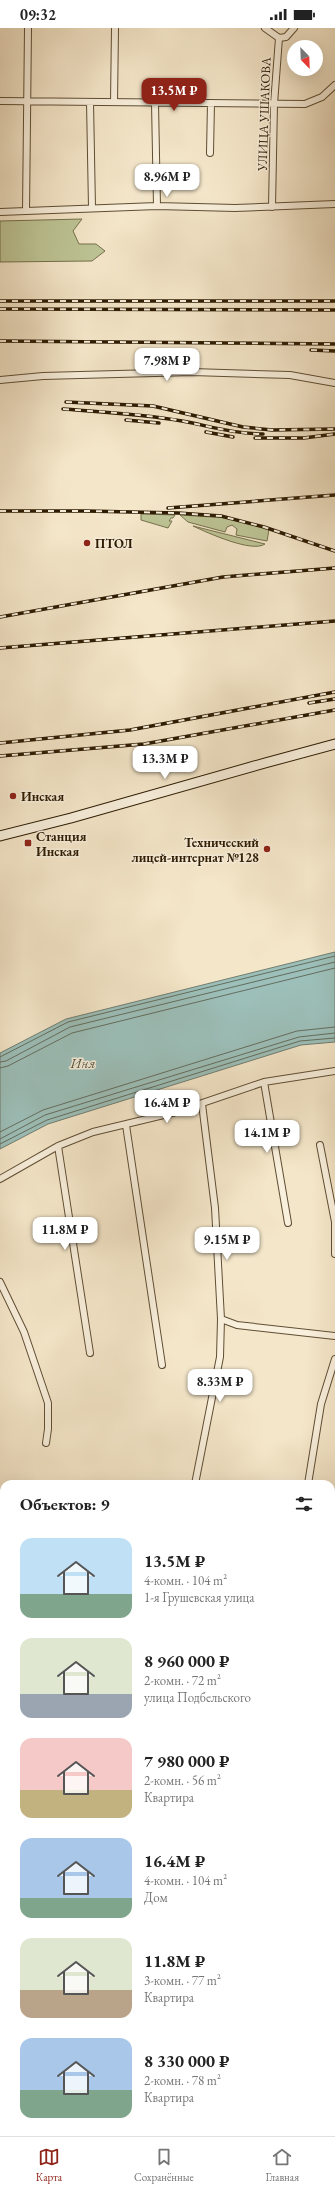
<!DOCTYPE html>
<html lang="ru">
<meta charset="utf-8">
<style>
body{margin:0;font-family:"EB Garamond",serif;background:#f6f6f6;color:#222;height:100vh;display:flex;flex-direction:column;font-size:15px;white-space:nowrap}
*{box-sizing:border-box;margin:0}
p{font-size:13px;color:#767676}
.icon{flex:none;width:22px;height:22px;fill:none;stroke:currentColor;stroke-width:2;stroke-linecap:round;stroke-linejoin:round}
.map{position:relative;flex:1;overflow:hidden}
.details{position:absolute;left:0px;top:1452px;width:335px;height:656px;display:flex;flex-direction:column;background:#fff;border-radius:12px 12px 0 0;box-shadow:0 4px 16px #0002}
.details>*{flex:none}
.needle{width:26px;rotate:157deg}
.buttons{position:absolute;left:287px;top:12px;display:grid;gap:8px}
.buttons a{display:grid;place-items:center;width:36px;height:36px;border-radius:50%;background:#fff;box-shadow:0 4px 16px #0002;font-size:20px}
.price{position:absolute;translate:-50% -34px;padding:0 9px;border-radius:8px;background:#fff;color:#222;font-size:13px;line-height:26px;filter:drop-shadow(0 1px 2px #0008)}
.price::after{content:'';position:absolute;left:50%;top:24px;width:12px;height:9px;margin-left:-6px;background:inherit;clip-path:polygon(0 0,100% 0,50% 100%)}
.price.active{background:#8f2418;color:#fff}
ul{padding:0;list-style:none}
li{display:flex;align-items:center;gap:12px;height:100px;padding:0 20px}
li span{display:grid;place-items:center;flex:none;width:112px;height:80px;border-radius:12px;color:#555}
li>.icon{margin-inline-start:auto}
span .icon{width:48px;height:48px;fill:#fffc;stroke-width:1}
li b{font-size:17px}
h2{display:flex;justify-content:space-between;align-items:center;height:48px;padding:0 20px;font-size:17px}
.status{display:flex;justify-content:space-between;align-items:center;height:28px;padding:0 20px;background:#fff;direction:ltr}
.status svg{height:11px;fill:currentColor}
.dock{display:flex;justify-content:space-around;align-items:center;height:56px;border-top:1px solid #e0e0e0;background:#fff;font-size:11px;color:#767676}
.dock a{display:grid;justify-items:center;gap:2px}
.dock .active{color:#8f2418}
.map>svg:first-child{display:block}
</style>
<div class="status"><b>09:32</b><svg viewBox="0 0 49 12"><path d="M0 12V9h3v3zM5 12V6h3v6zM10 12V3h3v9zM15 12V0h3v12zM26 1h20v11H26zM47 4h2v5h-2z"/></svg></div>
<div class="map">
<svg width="335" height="2108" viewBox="0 0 335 2108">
<rect width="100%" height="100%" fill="#f4e6c9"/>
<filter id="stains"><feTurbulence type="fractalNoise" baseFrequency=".005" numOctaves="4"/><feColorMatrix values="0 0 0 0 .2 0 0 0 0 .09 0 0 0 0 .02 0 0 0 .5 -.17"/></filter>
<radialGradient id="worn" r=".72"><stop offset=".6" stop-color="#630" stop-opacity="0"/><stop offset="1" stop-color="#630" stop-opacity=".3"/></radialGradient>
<path fill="#bdc495" stroke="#75704c" d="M82,191L73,203L79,216H96L105,223L92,233L0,234V193Z
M141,486L175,487L173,490H171L169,493H172L168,500L141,492Z
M180,487L230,490L265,499L269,501L267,513L236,507L237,501L232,497L227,499L225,504L188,494Z
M193,498L265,516C252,525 208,505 193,498Z"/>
<path fill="#9cbfb9" stroke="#707d70" d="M335,924V1014L301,1017L48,1096L0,1121V1025L66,991Z"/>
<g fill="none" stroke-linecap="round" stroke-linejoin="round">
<path stroke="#646d5e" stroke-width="1" d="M0,1029L68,994L335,928
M0,1034L6,1033L70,999L335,934
M0,1040L8,1038L72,1005L335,940
M0,1104L43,1082L297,1003L335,999
M0,1111L45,1087L299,1009L335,1005
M0,1116L47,1092L300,1013L335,1010"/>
<g stroke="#5f4e34" stroke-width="8">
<path id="street" d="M265,0L279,10L274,76L272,179
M279,10L286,9L294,0
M0,73L305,76L322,69L335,57
M90,74L92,180
M114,74L115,0
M155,75L157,178
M210,125L211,75
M26,183L28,0
M0,184L157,178L235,180L335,176
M0,352L43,348L192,344L290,347L335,355
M264,1054L288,1195
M202,1076L215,1180L221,1291L237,1297L335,1308
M126,1097L162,1337
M320,1117L335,1194V1226
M58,1118L90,1325
M0,1151L58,1118L93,1104L176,1084L264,1054L335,1043
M0,1254L24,1304L48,1375V1401L46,1415
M195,1456L220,1329L221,1291
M308,1456L321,1376L335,1331
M0,1527L4,1528
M331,1555L335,1556
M0,1654L4,1655
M331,1717L335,1718
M0,1845L4,1846
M331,1895L335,1896
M0,1952L4,1945
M97,2108L99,2104"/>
</g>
<g stroke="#2d1b02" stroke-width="11">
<path id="secondary" d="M0,808L71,790L265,735L335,716
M331,2069L335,2063
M305,2108L307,2104"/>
</g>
<use href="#street" stroke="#f8efdc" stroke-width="6"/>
<use href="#secondary" stroke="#f8efdc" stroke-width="9"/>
<g stroke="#2d1b02" stroke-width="3.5">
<path id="rail" d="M0,273H335
M0,281L335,282
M0,313L335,316
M311,322L335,323
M66,374L153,378L243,399L272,402L335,401
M63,381C103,384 143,386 182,393C209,398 235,406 263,406
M126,392L159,395
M206,404L233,409
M255,410H304L335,406
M168,480L335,467
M0,483H86L178,485L221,488L264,499L335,523
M0,589L223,549L335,540
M0,620L335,593
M309,675L335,671
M0,715L130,702L335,664
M0,728L144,716L335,682"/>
</g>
<use href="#rail" stroke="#f8efdc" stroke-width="2" stroke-dasharray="6" stroke-linecap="butt"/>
</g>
<g fill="#8f2418" stroke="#f8efdc" stroke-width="1.5">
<circle cx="87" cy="515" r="4"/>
<circle cx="13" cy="768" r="4"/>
<rect x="24" y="811" width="8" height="8" rx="2"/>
<circle cx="267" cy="821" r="4"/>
</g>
<g text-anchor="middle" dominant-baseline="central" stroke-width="3" stroke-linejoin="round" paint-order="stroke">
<g font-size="13" fill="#2d1b02" stroke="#f8efdc">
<text transform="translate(264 86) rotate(-88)">УЛИЦА УШАКОВА</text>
</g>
<g font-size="13" font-weight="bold" fill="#2d1b02" stroke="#f8efdc" text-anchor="start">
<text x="95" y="515">ПТОЛ</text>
<text x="21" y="768">Инская</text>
<text x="36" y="808">Станция<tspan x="36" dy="15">Инская</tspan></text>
<text x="259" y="814" text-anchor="end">Технический<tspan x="259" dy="15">лицей-интернат №128</tspan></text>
</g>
<g font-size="14" font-style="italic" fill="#545442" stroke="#f8efdc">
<text x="83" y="1035">Иня</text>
</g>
</g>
<rect width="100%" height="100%" filter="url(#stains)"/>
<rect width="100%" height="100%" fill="url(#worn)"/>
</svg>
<div class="buttons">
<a><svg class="needle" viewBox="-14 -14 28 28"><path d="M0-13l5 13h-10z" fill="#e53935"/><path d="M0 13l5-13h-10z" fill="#767676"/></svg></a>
</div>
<b class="price active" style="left:174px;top:84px">13.5M ₽</b>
<b class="price" style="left:167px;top:170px">8.96M ₽</b>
<b class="price" style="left:167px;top:354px">7.98M ₽</b>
<b class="price" style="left:165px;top:752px">13.3M ₽</b>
<b class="price" style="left:167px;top:1096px">16.4M ₽</b>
<b class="price" style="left:267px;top:1126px">14.1M ₽</b>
<b class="price" style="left:65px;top:1223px">11.8M ₽</b>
<b class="price" style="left:227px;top:1233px">9.15M ₽</b>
<b class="price" style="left:220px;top:1375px">8.33M ₽</b>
<section class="details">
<h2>Объектов: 9<svg class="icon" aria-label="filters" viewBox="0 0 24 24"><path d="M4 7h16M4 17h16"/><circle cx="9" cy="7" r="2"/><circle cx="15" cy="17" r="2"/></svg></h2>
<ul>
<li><span style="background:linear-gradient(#bfe0f5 70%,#7fa58c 0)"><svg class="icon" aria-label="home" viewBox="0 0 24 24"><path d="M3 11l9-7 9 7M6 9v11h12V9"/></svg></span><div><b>13.5M ₽</b><p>4-комн. · 104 m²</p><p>1-я Грушевская улица</p></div></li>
<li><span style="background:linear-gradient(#dfe7d0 70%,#9aa5b1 0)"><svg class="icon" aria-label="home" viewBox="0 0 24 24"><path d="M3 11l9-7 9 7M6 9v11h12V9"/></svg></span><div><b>8 960 000 ₽</b><p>2-комн. · 72 m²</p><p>улица Подбельского</p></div></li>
<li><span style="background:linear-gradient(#f6c9c9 65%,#c2b280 0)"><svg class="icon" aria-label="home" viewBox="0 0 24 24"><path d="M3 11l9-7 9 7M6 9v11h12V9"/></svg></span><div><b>7 980 000 ₽</b><p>2-комн. · 56 m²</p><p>Квартира</p></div></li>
<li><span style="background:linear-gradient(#a9c7e8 75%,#7fa58c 0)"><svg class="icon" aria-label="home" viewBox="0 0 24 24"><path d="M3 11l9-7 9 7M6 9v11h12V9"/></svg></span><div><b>16.4M ₽</b><p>4-комн. · 104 m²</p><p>Дом</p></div></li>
<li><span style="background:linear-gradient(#dfe7d0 65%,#b9a48a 0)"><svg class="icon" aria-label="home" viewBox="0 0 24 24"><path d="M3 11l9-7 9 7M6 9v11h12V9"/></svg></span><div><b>11.8M ₽</b><p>3-комн. · 77 m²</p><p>Квартира</p></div></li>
<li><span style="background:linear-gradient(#a9c7e8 65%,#7fa58c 0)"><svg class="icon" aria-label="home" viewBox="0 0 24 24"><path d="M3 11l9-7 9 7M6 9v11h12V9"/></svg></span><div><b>8 330 000 ₽</b><p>2-комн. · 78 m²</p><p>Квартира</p></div></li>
</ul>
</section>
</div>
<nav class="dock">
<a class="active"><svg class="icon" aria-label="map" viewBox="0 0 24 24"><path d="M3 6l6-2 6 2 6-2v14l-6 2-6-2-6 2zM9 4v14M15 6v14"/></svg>Карта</a>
<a><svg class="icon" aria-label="saved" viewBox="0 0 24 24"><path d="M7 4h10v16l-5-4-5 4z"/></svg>Сохранённые</a>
<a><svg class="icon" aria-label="home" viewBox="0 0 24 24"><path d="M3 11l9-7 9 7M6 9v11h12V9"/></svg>Главная</a>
</nav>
